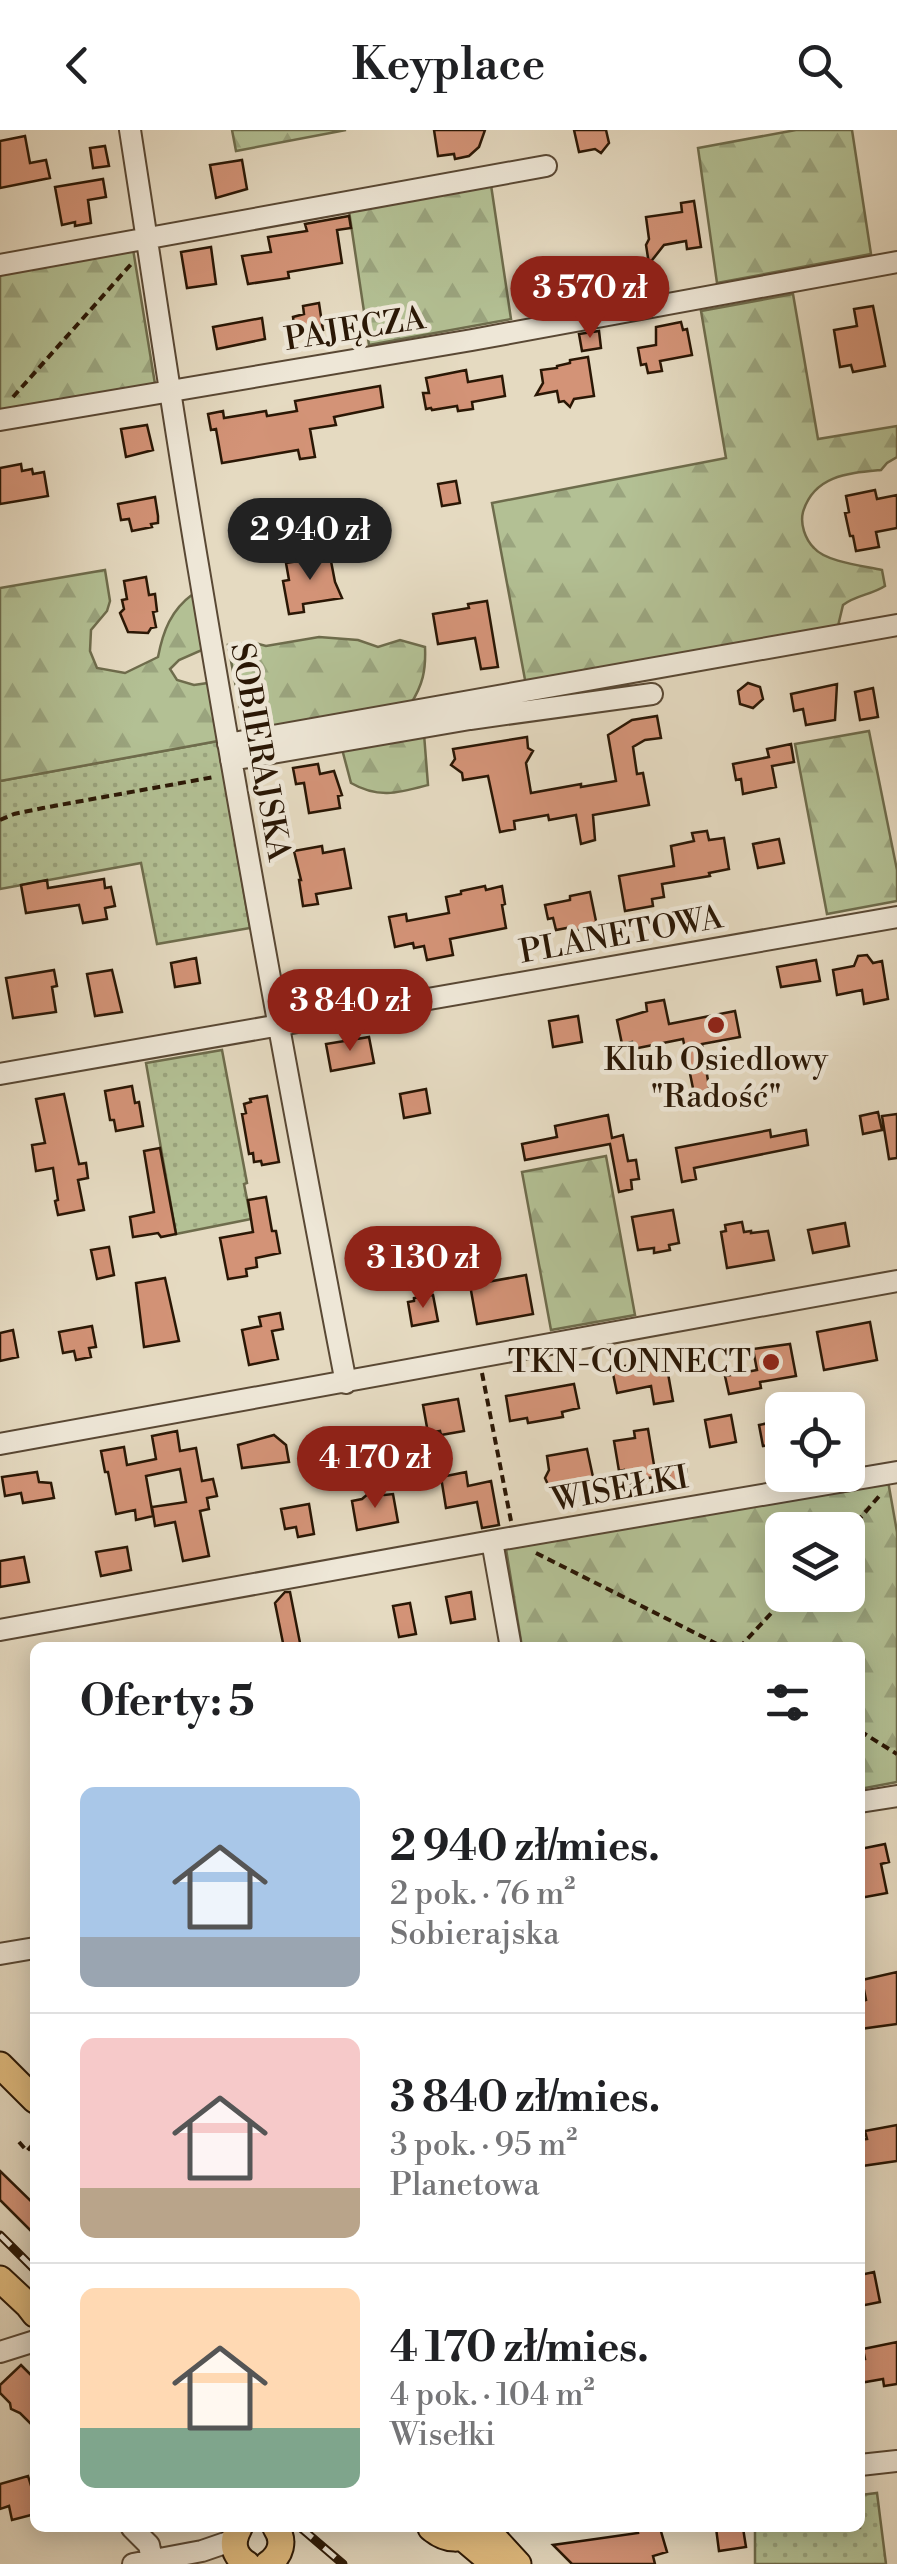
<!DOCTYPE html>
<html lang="pl">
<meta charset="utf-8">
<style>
body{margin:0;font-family:"Libre Bodoni",serif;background:#f6f6f6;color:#202124;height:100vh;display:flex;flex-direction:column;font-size:38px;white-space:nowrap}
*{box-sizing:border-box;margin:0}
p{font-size:32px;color:#757577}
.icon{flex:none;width:55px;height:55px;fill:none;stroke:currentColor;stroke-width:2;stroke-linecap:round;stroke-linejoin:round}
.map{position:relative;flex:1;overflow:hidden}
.side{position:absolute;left:30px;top:1512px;width:835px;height:890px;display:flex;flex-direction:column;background:#fff;border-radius:15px;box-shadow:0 5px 25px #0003}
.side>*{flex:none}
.buttons{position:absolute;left:765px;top:1262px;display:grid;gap:20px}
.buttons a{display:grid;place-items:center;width:100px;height:100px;border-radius:15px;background:#fff;box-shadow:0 5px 25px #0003;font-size:50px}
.price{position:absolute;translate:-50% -85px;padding:0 22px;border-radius:35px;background:#8f2418;color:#fff;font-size:32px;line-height:65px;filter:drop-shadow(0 2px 5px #0008)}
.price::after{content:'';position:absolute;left:50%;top:60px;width:30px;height:22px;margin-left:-15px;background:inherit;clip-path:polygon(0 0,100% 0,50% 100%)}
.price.on{background:#222;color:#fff}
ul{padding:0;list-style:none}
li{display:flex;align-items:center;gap:30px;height:250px;padding:0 50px}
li+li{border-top:2px solid #e0e0e0}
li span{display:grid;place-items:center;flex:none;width:280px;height:200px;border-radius:15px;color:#555}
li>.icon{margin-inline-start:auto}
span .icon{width:120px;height:120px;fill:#fffc;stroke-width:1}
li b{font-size:42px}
h2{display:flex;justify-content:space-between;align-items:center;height:120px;padding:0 50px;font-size:42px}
header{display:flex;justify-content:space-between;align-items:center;height:130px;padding:0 50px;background:#fff;font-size:45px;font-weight:600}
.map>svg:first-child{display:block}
</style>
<header><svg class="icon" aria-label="back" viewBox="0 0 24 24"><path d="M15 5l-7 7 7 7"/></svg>Keyplace<svg class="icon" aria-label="search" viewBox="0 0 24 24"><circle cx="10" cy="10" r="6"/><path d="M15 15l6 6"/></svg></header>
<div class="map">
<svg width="897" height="2434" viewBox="0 0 897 2434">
<defs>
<pattern id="grass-dots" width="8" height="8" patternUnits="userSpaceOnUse" patternTransform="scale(2.5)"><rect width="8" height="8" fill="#b3c094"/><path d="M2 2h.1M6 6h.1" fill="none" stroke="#9aa47e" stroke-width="1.8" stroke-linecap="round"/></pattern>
<pattern id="forest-firs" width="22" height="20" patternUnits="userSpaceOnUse" patternTransform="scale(2.5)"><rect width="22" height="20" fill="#b3c094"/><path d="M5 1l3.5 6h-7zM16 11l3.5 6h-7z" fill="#9aa47e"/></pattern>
</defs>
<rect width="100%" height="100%" fill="#e5dac1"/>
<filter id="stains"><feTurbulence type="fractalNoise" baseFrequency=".002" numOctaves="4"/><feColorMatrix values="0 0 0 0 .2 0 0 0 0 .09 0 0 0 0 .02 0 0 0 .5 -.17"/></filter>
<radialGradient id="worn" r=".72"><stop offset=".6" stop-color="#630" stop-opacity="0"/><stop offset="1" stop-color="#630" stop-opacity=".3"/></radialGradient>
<path fill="url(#grass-dots)" stroke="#6e6c4c" stroke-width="2.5" d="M218,611L250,798L157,814L141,733L0,759V651Z
M222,920L247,1053L244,1054L251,1089L176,1104L146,933Z
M877,2363L886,2434H755V2398H860V2365Z"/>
<path fill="url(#forest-firs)" stroke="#6e6c4c" stroke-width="2.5" fill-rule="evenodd" d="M232,0H346L236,21Z
M796,0H852L871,124L717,153L698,18Z
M491,55L511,189L369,215L349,81Z
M133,119L155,254L0,281V143Z
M793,164L818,309L897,296V327L887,333L881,340C849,343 814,345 803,382C800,394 805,409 814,418C826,432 864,436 882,440L885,456C871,465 856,465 843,475L838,496L526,555L492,373L726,328L701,181Z
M105,440L110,471L107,481L91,500L90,521L97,538L125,543L158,527C163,501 171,480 193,464L202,520L179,530L170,539L177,550L194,555L208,553L218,611L0,651V458Z
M319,507L358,510L378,517L400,510L425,517C426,540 423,555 410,575L261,603L242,589L228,515L255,513L266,516Z
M869,601L897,740V771L827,784L795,614Z
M424,604L428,655C398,663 379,669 351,653L342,619Z
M606,1026L635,1185L551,1200L522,1042Z
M888,1351L897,1402V1652L860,1659V1518L522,1517L506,1419ZM782,1400H848V1465H782Z"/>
<path fill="#d39377" stroke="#2a1705" stroke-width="2.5" d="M434,0H485L479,17L469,26L455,29L454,24L438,26Z
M574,0H606L609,13L601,23L595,19L579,22Z
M25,6L30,33L46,30L50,48L0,58V11Z
M105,16L109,36L93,38L90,18Z
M242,30L247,59L216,68L210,35Z
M103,49L106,67L88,70L91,93L75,96V92L62,95L55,57Z
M694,71L701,117L687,119L686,111L664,115L649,134L646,115L649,109L646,87L682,82L681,73Z
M349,86L351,98L337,100L342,133L288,142L289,148L248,154L242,126L271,122L268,107L307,101L305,94Z
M211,117L216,154L187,158L181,122Z
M319,173L323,200L300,204L299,200L295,201L293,187L304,184L303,176Z
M873,176L885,236L853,242L851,235L840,237L834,200L857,196L854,179Z
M262,188L265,209L217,219L213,197Z
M681,192L683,200L687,199L692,225L660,231L662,241L648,243L646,234L641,235L638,218L656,215V197Z
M599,201L601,218L582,221L579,204Z
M588,227L594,266L574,269L570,277L564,271L559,272L557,261L536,265L543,253L541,240L557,238V236L570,233V230Z
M466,240L468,252L502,246L505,266L472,272L473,279L458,281L457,276L432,280L431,278L426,279L423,263H429L426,248Z
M380,256L383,277L334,287L336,295L310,299L315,327L300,329L298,320L222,333L216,299L211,300L208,284L223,281L224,288L266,281L267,286L297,281L295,271Z
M147,295L153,320L126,327L121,299Z
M21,334L22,341L32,339L33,344L44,342L48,366L0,374V338Z
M456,351L460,373L442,376L438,354Z
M875,360L877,369L897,365V398L876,402L879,417L856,421L853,406H850L845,383L849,382L846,366Z
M155,367L158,386V393L151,394L152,397L132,401L129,389L121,390L118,374Z
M330,426L335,452L342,468L303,474L304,482L289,484L283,451L289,450L286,433Z
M146,447L149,465L155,464L157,481L153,482L156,497L151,498L148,503L128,502L120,483L124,479L122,470L127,469L124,451Z
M487,471L498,537L481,539L475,508L438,514L433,484L469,478L468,474Z
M748,553L760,557L763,569L753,578L740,574L738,561Z
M837,554L835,590L806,595L803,579L794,581L791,564Z
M873,558L878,587L860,590L855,562Z
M657,586L661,608L645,610L633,617L637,644L643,643L649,675L593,685L595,710L581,714L576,685L549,690L548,685L514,691L515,699L500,702L488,646L463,650L462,643L451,635L455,629L453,619L527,607L528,618L533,621L526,633L531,663L581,654V657L616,651L608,605L632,590Z
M791,614L794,632L772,636L776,657L743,664L741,649L736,650L733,634L769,627L767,619Z
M318,634L320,644L334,641L342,665L338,666L340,678L309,683L304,653L296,654L293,638Z
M707,701L709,710L724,708L729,739L709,743L710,746L662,754L664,767L652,769L653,776L625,781L619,746L674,736L671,716L694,711L692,703Z
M779,709L784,733L758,738L753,714Z
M322,716L323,723L344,719L351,758L316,764L318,774L303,776L299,750H301L294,721Z
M104,749L105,758L111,757L115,776L105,778L107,789L83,793L79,775L26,783L21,755L47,750L48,758Z
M485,756L486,760L502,756L505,774L502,775L506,798L450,809L453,825L427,830L424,816L414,818L413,813L395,817L389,787L406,784L407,791L449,783L446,767L461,764V761Z
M590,762L597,796L573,801L572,797L556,800L553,788L548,789L545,775L570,770V766Z
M867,825L873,833L882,831L888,869L864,874L862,860L837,865L833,840L854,836L858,826Z
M196,828L200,853L175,857L171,833Z
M816,830L820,851L781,857L777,837Z
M54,840L57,856L52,857L56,882L13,888L6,848Z
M112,840L122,882L95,886L87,844Z
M664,870L669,894L735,881L740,907L702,914L712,975L697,978L683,909L633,919L632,912L622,914L617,890L647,881L646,873Z
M578,886L582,912L553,917L549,891Z
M369,907L374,933L331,941L326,914Z
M132,956L135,973L139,972L143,996L116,1001L114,990H110L105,961Z
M426,959L430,983L404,988L400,964Z
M64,964L79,1034L86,1033L88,1048L78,1050L84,1080L58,1085L55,1071L58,1070L53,1038L36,1041L32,1015L45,1013L36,969Z
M267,966L279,1032L262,1035L261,1031L254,1032L253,1023L249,1024L242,984L246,983L244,974L251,972L250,969Z
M878,982L882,1000L863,1004L860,986Z
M897,984V1028L889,1029L882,986Z
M608,985L612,1008L623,1005L628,1031L636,1030L639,1049L631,1050L632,1059L619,1062L610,1014L525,1030L522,1014L557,1007L555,996Z
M770,1000L771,1007L806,1000L808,1015L694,1038L696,1049L682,1052L676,1018Z
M160,1018L176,1104L161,1107L158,1103L133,1107L130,1087L154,1082L144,1021Z
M266,1067L272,1101H276L280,1123L256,1128L257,1137L246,1139L247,1146L228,1149L220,1108L253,1102L248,1070Z
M673,1080L679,1113L669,1115L670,1120L654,1123V1118L638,1120L632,1087Z
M742,1092L744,1102L751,1101V1103L768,1101L774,1130L727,1138L721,1102L726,1101L725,1095Z
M845,1093L849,1116L813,1123L808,1100Z
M109,1117L114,1145L97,1149L91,1120Z
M526,1145L533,1184L477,1194L470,1155Z
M165,1148L179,1211L144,1217L136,1153Z
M433,1165L438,1191L412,1196L408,1172L414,1171V1168Z
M280,1183L283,1199L272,1201L278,1229L249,1235L242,1200L261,1196L259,1187Z
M870,1192L877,1230L824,1240L817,1202Z
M92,1196L96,1217L89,1218L91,1227L76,1230L74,1221L63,1223L59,1202Z
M13,1200L18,1227L0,1231V1203Z
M790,1214L796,1246L760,1252L761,1258L729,1264L725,1246L757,1240L753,1219Z
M665,1227L673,1271L654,1274L651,1256L617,1263L612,1239Z
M574,1254L579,1278L562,1282L563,1287L528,1293L527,1288L510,1291L506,1266Z
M458,1269L464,1301L441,1305L440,1301L428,1303L423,1275Z
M731,1285L736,1312L710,1317L705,1290Z
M782,1290V1313L763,1316L759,1295Z
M648,1299L656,1347L640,1349L635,1357L626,1350L624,1340L619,1341L614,1311L635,1308L634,1301Z
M177,1301L180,1321L196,1318L202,1351L213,1349L217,1366L207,1368L209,1379L200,1381L209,1426L183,1431L175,1392L155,1396L152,1377L186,1372L180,1339L146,1346L153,1386L136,1390L135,1380L116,1384L108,1342H105L101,1321L124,1317L127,1335L156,1329L152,1306Z
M274,1305L286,1315L289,1332L242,1338L238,1315Z
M587,1319L593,1347L565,1352L557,1359L549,1357L545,1348L549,1340L547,1326Z
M685,1331L688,1356L671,1358L667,1334Z
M37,1342L39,1352L51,1353L54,1368L23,1373L21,1363L5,1366L2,1347Z
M466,1342L468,1356L491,1351L499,1395L482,1398L477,1372L446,1378L441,1347Z
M374,1361L384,1365L393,1364L398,1392L357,1400L352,1371L362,1369L369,1363Z
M309,1374L314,1404L298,1407L296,1397L285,1399L281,1379Z
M127,1417L131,1440L101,1446L96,1422Z
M24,1427L29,1452L0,1457V1431Z
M285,1462H290L301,1518H284L275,1473Z
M471,1462L475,1489L451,1493L446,1467Z
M410,1473L416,1504L399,1507L393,1476Z
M885,1714L889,1732L881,1734L887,1763L860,1768V1719Z
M897,1842V1894L860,1899V1872L866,1870L862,1850Z
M897,1995V2031L862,2036L860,2010L867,2009L865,2001Z
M0,2041L35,2075V2105L0,2070Z
M874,2142L880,2172L860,2176V2145Z
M897,2212V2254L884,2256L883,2249L860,2253V2230L865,2229L863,2219Z
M21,2235L35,2249V2298L20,2283L11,2279L10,2273L0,2263V2255Z
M28,2346L32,2359L35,2358V2384L12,2390L9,2376L0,2379V2354Z
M637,2398H660L667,2422L653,2426L655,2434H572L553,2415L638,2403Z
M716,2398H743L746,2417L719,2421Z"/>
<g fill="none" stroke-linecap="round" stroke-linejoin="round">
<g stroke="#594834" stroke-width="24">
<path id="minor" d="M130,0C153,147 174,294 199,441C244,712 294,983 346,1253
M0,135L546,36
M0,290L472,210L897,132
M228,614L897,495
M231,630L470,589L652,564
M0,944L897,787
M0,1314L897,1151
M492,1411L511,1518
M0,1500L492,1411L897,1342
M860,1672L897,1666
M0,1824L35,1818
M0,2222L35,2211
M860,2335L897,2331
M132,2398L149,2415L152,2430
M133,2434L202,2421L234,2410"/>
</g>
<g stroke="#2a1705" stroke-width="29">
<path id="major" d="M0,1935L35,1970
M0,2149L28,2175L35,2184
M239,2398C231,2412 233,2425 247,2434
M431,2398C446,2411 463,2412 478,2398
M485,2398L518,2434
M463,2408L494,2434
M268,2434C281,2425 285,2411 276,2398"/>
</g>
<path stroke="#2a1705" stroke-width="4" stroke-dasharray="8 5" stroke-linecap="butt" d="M13,267L133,132
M0,690L14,684L43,678L214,647
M482,1243L511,1391
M848,1402L881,1364
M536,1423L725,1518
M739,1518L788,1465
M860,1601L897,1624
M19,2012L27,2021L35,2012"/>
<use href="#minor" stroke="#eee7d7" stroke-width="20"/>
<use href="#major" stroke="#e2bd80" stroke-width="25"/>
<g stroke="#2a1705" stroke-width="9">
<path id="rail" d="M0,2105L35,2140
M301,2398L343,2434"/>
</g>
<use href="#rail" stroke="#eee7d7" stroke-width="5" stroke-dasharray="15" stroke-linecap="butt"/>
</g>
<g fill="#8f2418" stroke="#eee7d7" stroke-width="4">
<circle cx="716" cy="895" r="10"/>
<circle cx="771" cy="1232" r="10"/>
</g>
<g text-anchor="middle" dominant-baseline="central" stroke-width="9" stroke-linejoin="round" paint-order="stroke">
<g font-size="32" fill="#2a1705" stroke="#eee7d7">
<text transform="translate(355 199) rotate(-9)">PAJĘCZA</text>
<text transform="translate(260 622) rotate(80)">SOBIERAJSKA</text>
<text transform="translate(621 805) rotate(-10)">PLANETOWA</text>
<text transform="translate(620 1359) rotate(-10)">WISEŁKI</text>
</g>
<g font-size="32" fill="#2a1705" stroke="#eee7d7">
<text x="716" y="930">Klub Osiedlowy<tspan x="716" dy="37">"Radość"</tspan></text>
<text x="751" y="1232" text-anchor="end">TKN-CONNECT</text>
</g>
</g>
<rect width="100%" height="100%" filter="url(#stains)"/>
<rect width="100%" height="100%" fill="url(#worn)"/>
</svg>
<div class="buttons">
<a><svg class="icon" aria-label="locate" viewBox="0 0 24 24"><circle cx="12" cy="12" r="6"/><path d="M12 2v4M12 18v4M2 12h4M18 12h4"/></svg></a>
<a><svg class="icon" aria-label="layers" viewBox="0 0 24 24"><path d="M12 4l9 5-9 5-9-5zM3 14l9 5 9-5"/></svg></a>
</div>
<b class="price" style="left:590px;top:211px">3 570 zł</b>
<b class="price on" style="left:310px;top:453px">2 940 zł</b>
<b class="price" style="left:350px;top:924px">3 840 zł</b>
<b class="price" style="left:423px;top:1181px">3 130 zł</b>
<b class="price" style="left:375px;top:1381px">4 170 zł</b>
<section class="side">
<h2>Oferty: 5<svg class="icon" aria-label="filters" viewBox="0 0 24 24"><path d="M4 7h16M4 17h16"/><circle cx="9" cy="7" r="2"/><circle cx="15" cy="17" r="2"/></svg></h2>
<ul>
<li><span style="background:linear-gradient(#a9c7e8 75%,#9aa5b1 0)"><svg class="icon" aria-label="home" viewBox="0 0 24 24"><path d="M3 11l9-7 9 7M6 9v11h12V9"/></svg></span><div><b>2 940 zł/mies.</b><p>2 pok. · 76 m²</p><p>Sobierajska</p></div></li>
<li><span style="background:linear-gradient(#f6c9c9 75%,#b9a48a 0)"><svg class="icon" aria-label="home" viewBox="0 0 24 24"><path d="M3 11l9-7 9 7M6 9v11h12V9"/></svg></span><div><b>3 840 zł/mies.</b><p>3 pok. · 95 m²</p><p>Planetowa</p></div></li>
<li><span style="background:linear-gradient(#ffd9b3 70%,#7fa58c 0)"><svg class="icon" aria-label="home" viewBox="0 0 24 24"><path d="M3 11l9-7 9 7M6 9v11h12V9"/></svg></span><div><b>4 170 zł/mies.</b><p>4 pok. · 104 m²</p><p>Wisełki</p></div></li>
</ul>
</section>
</div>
